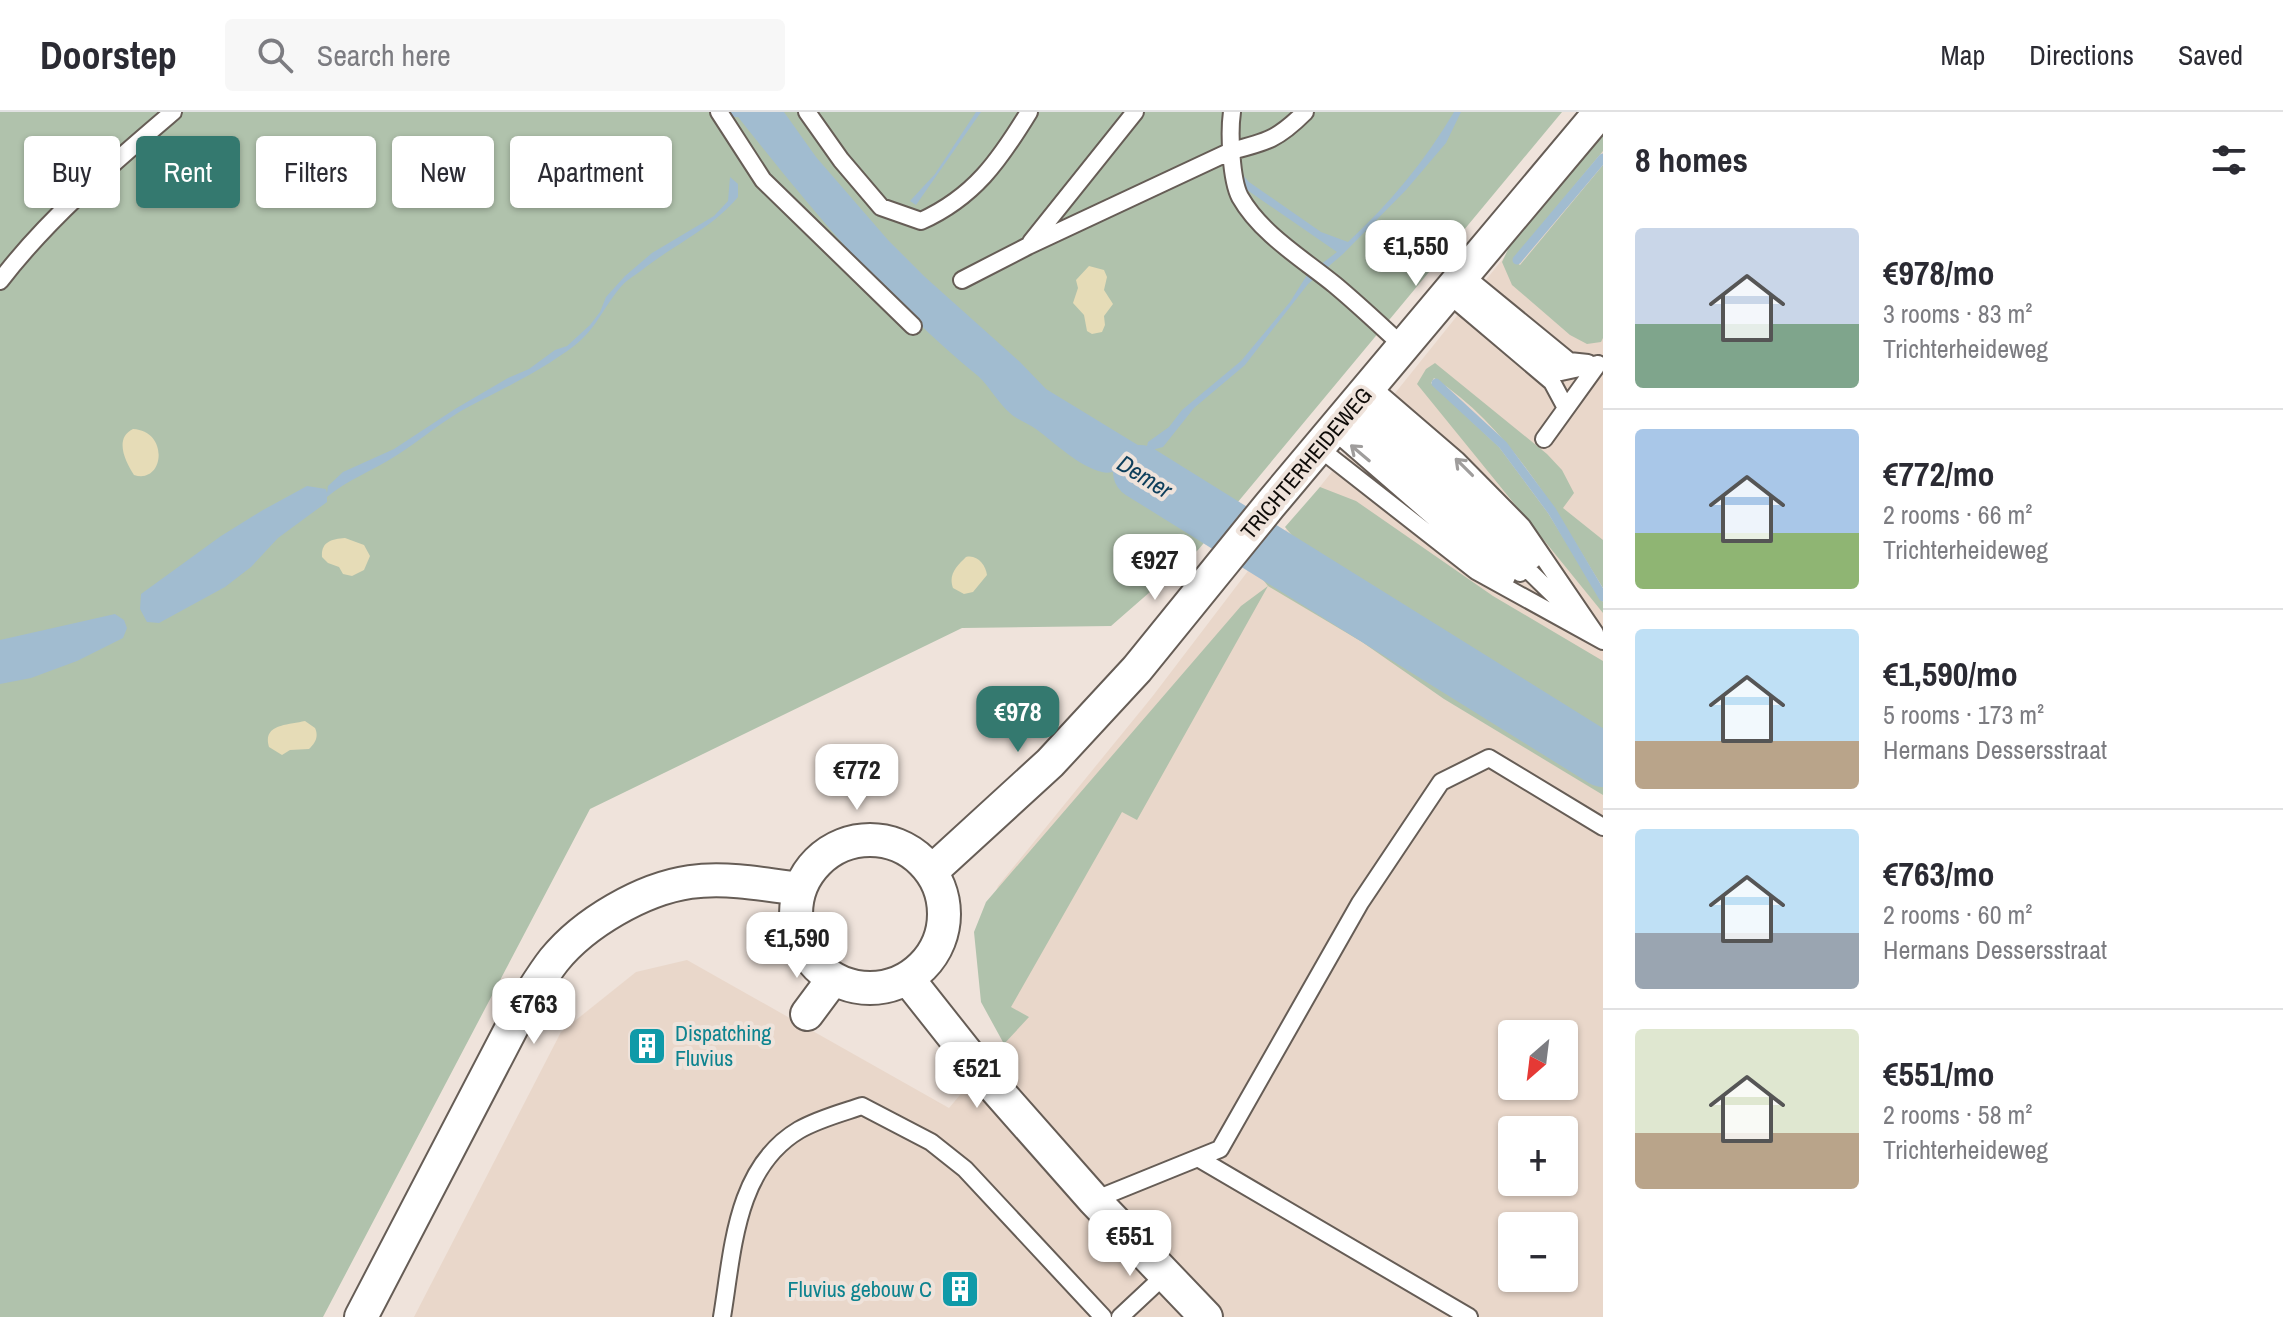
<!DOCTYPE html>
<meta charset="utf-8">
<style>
body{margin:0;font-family:"Archivo Narrow",sans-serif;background:#f7f7f7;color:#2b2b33;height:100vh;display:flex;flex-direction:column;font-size:30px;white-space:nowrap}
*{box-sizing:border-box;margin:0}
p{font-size:26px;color:#7c7c81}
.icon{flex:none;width:44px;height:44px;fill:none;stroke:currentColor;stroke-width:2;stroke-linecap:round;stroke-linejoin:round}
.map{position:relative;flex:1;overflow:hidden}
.details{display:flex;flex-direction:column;background:#fff;width:680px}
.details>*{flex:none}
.top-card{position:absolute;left:24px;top:24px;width:760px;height:72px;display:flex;gap:16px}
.needle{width:52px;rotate:208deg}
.tools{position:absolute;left:1498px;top:908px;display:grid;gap:16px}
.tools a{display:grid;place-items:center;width:80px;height:80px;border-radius:8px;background:#fff;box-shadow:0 2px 6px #0004;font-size:40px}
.price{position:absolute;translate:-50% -68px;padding:0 18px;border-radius:16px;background:#fff;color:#222;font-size:26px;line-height:52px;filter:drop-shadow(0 2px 4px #0008)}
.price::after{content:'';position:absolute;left:50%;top:48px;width:24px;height:18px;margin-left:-12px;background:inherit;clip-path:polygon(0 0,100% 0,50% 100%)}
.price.active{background:#34796f;color:#fff}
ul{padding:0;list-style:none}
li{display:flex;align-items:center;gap:24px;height:200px;padding:0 32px}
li+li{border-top:2px solid #e1e1e2}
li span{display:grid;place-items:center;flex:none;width:224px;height:160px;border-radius:8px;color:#555}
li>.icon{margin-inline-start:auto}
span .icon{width:96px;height:96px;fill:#fffc;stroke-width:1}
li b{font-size:34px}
h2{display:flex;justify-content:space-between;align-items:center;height:96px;padding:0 32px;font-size:34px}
.tag{padding:0 28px;border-radius:8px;background:#fff;box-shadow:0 2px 6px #0004;font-size:28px;line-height:72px}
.tag.active{background:#34796f;color:#fff}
header{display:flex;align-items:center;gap:48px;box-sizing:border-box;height:112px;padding:0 40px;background:#fff;border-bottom:2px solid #e1e1e2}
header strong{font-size:38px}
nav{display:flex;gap:44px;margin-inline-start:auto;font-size:28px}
.search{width:560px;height:72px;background:#f7f7f7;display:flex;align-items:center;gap:20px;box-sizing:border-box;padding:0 28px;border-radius:8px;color:#7c7c81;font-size:30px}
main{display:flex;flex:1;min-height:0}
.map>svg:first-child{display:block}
</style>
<header>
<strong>Doorstep</strong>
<div class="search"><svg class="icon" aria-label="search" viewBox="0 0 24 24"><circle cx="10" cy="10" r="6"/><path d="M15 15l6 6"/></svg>Search here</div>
<nav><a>Map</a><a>Directions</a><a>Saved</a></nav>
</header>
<main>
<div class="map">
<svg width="1603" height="1205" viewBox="0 0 1603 1205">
<rect width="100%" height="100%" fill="#efe3db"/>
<path fill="#e9d7ca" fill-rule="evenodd" d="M1603,22V633L1274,432Z
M1251,455L1603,677V1205H414L561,920L636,860L687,848L949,996L1004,931L980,819L998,774L1152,585ZM1512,922H1564V974H1512ZM1512,1018H1564V1070H1512ZM1512,1114H1564V1166H1512Z"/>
<path fill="#b0c2ac" d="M0,0H1562L1198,438L1111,514L962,516L590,697L323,1205H0Z
M1603,17V39L1513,148L1520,153L1603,53V226L1601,230L1587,232L1570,223L1512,173L1502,150L1513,127Z
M1435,251L1547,342L1562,358L1574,381L1563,396L1603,428V476C1556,400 1511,316 1434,266L1431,271L1499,335L1548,401L1603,490V501L1417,272L1426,257Z
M1320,375L1356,389L1493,484L1603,549V630L1314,450L1285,415Z
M1253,455L1299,472L1603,659V683L1444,587L1362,530L1268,474L1137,708L1122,700L1011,895L1029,905L1004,932L981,890L974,820L986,790L1241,494L1268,474Z"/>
<path fill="#e6dcb7" d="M1089,154L1104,158L1107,165L1104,178L1113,192L1104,204L1105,213L1102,220L1092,222L1087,219L1084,203L1073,191L1078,176L1076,168Z
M133,317C170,319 164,373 134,363C125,349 114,326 133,317Z
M345,426L364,433L370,444L364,458L352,464L343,462L339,455L328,451L322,445C321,430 331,427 345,426Z
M966,445C977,442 986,453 987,463L973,480L964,482L953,476C948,462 957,454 966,445Z
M305,609L315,616C319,625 315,631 309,637L290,638L282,643L269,635C262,612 288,613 305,609Z"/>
<path fill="#a1bcd0" d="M728,0H784L816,45L888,128L925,165L1020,250L1046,277L1146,338L1148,330L1169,315L1182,298L1241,249L1290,190L1307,163L1337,140L1237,71L1242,62L1249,70L1321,120L1348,130C1390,91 1425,49 1454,0H1461L1446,31L1406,78L1343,142L1308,172L1245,253L1194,296L1163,335L1148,339L1221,384L1187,414L1163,406C1156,389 1141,360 1120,359C1114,359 1108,362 1102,360C1078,354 1055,331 1036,317C1028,311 1017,308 1010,301C998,291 990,275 978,264C887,190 811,97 738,5H732Z
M976,0H981L916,93L910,89L935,62Z
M730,65L738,72V85C711,117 675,132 642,158C634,164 625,169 619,177C603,197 595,218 574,234C542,258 505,276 470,294C443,308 420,329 394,345C372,359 347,368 327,385V390L278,426L251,455L225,475L159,511L147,510L140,497L141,482L221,424L263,398L307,374L326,377L327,381L328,374L343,360L394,337L455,297L508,266L529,257L555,238L567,234L590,213L600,200L606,185L625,164L652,141L714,104L728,89Z
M115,502L124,508L127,516L123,526L77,549L31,566L0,572V528Z"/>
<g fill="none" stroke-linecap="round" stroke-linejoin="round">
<path stroke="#a1bcd0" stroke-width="9" d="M1517,148L1603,46
M1436,271L1503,333L1552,399L1603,485"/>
<path stroke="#a1bcd0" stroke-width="54" d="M1140,360L1603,648"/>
<g stroke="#665d56" stroke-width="20">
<path id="lane" d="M719,0L763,68L913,214
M807,0L841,48L881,95L921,109C974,85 999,49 1029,0
M1232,0C1229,20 1231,68 1240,85C1261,122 1303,147 1335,173C1359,193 1381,214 1404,235
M1031,130L1135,0
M1464,163L1569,249L1588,251
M962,168L1028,134L1231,39C1267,30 1278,27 1305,0
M0,169C48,106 112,52 173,0
M1456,173L1561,260L1598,252
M1448,182L1552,270L1566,296
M1371,274L1457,348L1522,414L1595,521
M1361,285C1421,336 1483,386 1533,448
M1352,297L1438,370L1571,500
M1343,308L1520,461
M1334,319L1485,450L1507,465
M1544,327L1598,252
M1319,336L1476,459L1603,529
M1198,1046L1469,1205
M1094,1088L1220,1037L1360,791L1441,670L1489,646L1603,715
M722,1205C733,1139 735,1056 799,1018C818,1007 841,1001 862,994L931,1030L965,1057L1103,1205
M1120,1205L1165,1163"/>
</g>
<g stroke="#665d56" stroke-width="36">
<path id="street" d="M796 802a74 74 0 1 1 148 0a74 74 0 1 1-148 0Z
M932,759L1050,651L1137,557L1270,393L1600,0
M908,867L988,968L1094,1088L1206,1205
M807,902L833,867
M361,1205L523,894C533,879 543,862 554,848C584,811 642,777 690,770C725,765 764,772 799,777"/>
</g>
<use href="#lane" stroke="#fff" stroke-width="16"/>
<use href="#street" stroke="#fff" stroke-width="32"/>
</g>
<defs><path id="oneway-shaft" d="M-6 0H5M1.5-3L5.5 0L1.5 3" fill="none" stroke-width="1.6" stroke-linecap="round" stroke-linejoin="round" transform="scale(2)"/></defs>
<g stroke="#9f9d9c">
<use href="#oneway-shaft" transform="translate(1360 341) rotate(-140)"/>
<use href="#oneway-shaft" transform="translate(1464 355) rotate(-135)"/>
</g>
<defs>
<g id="building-square" transform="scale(2)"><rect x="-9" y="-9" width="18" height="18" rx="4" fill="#0f9aa8" stroke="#efe3db"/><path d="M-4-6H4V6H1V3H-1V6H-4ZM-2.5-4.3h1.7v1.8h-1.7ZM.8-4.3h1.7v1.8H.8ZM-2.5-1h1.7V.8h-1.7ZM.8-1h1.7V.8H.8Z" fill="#fff"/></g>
</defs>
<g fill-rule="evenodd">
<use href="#building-square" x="647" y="934"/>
<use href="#building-square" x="960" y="1177"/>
</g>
<g text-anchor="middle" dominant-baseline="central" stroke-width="8" stroke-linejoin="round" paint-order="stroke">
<g font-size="22" fill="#0e0b08" stroke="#efe3db">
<text transform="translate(1306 351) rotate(-50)">TRICHTERHEIDEWEG</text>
</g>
<g font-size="22" fill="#0d838f" stroke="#efe3db" text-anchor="start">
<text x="675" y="921">Dispatching<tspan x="675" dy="25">Fluvius</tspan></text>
<text x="932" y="1177" text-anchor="end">Fluvius gebouw C</text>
</g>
<g font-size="24" font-style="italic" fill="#0d3e5b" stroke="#efe3db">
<text transform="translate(1145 364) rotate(32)">Demer</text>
</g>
</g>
</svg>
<div class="tools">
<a><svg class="needle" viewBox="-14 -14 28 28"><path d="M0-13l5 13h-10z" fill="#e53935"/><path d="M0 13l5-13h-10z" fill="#7c7c81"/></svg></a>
<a>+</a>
<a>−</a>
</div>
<b class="price" style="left:1416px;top:176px">€1,550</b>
<b class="price" style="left:1155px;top:490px">€927</b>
<b class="price active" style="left:1018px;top:642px">€978</b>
<b class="price" style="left:857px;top:700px">€772</b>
<b class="price" style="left:797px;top:868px">€1,590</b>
<b class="price" style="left:534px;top:934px">€763</b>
<b class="price" style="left:977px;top:998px">€521</b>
<b class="price" style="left:1130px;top:1166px">€551</b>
<div class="top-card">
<a class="tag">Buy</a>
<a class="tag active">Rent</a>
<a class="tag">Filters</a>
<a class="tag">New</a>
<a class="tag">Apartment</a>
</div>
</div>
<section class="details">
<h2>8 homes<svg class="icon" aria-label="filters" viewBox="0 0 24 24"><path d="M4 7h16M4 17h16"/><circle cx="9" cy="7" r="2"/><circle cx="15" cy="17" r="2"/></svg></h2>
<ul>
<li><span style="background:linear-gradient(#c9d6e8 60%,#7fa58c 0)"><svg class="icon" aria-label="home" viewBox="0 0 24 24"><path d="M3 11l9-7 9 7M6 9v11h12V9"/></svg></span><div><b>€978/mo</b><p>3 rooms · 83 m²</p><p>Trichterheideweg</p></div></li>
<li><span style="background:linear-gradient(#a9c7e8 65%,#8fb573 0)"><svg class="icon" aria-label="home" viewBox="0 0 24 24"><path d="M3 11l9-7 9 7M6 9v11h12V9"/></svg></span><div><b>€772/mo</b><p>2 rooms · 66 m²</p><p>Trichterheideweg</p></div></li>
<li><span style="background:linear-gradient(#bfe0f5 70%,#b9a48a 0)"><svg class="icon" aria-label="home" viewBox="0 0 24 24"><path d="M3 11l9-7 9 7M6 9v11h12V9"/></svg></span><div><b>€1,590/mo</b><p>5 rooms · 173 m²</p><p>Hermans Dessersstraat</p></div></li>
<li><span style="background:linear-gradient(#bfe0f5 65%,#9aa5b1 0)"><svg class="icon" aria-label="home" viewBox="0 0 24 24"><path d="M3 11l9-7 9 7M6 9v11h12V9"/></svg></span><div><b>€763/mo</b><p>2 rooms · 60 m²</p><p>Hermans Dessersstraat</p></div></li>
<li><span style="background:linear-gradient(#dfe7d0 65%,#b9a48a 0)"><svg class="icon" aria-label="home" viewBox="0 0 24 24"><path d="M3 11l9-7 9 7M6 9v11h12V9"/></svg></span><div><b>€551/mo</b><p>2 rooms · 58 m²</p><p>Trichterheideweg</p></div></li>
</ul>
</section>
</main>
